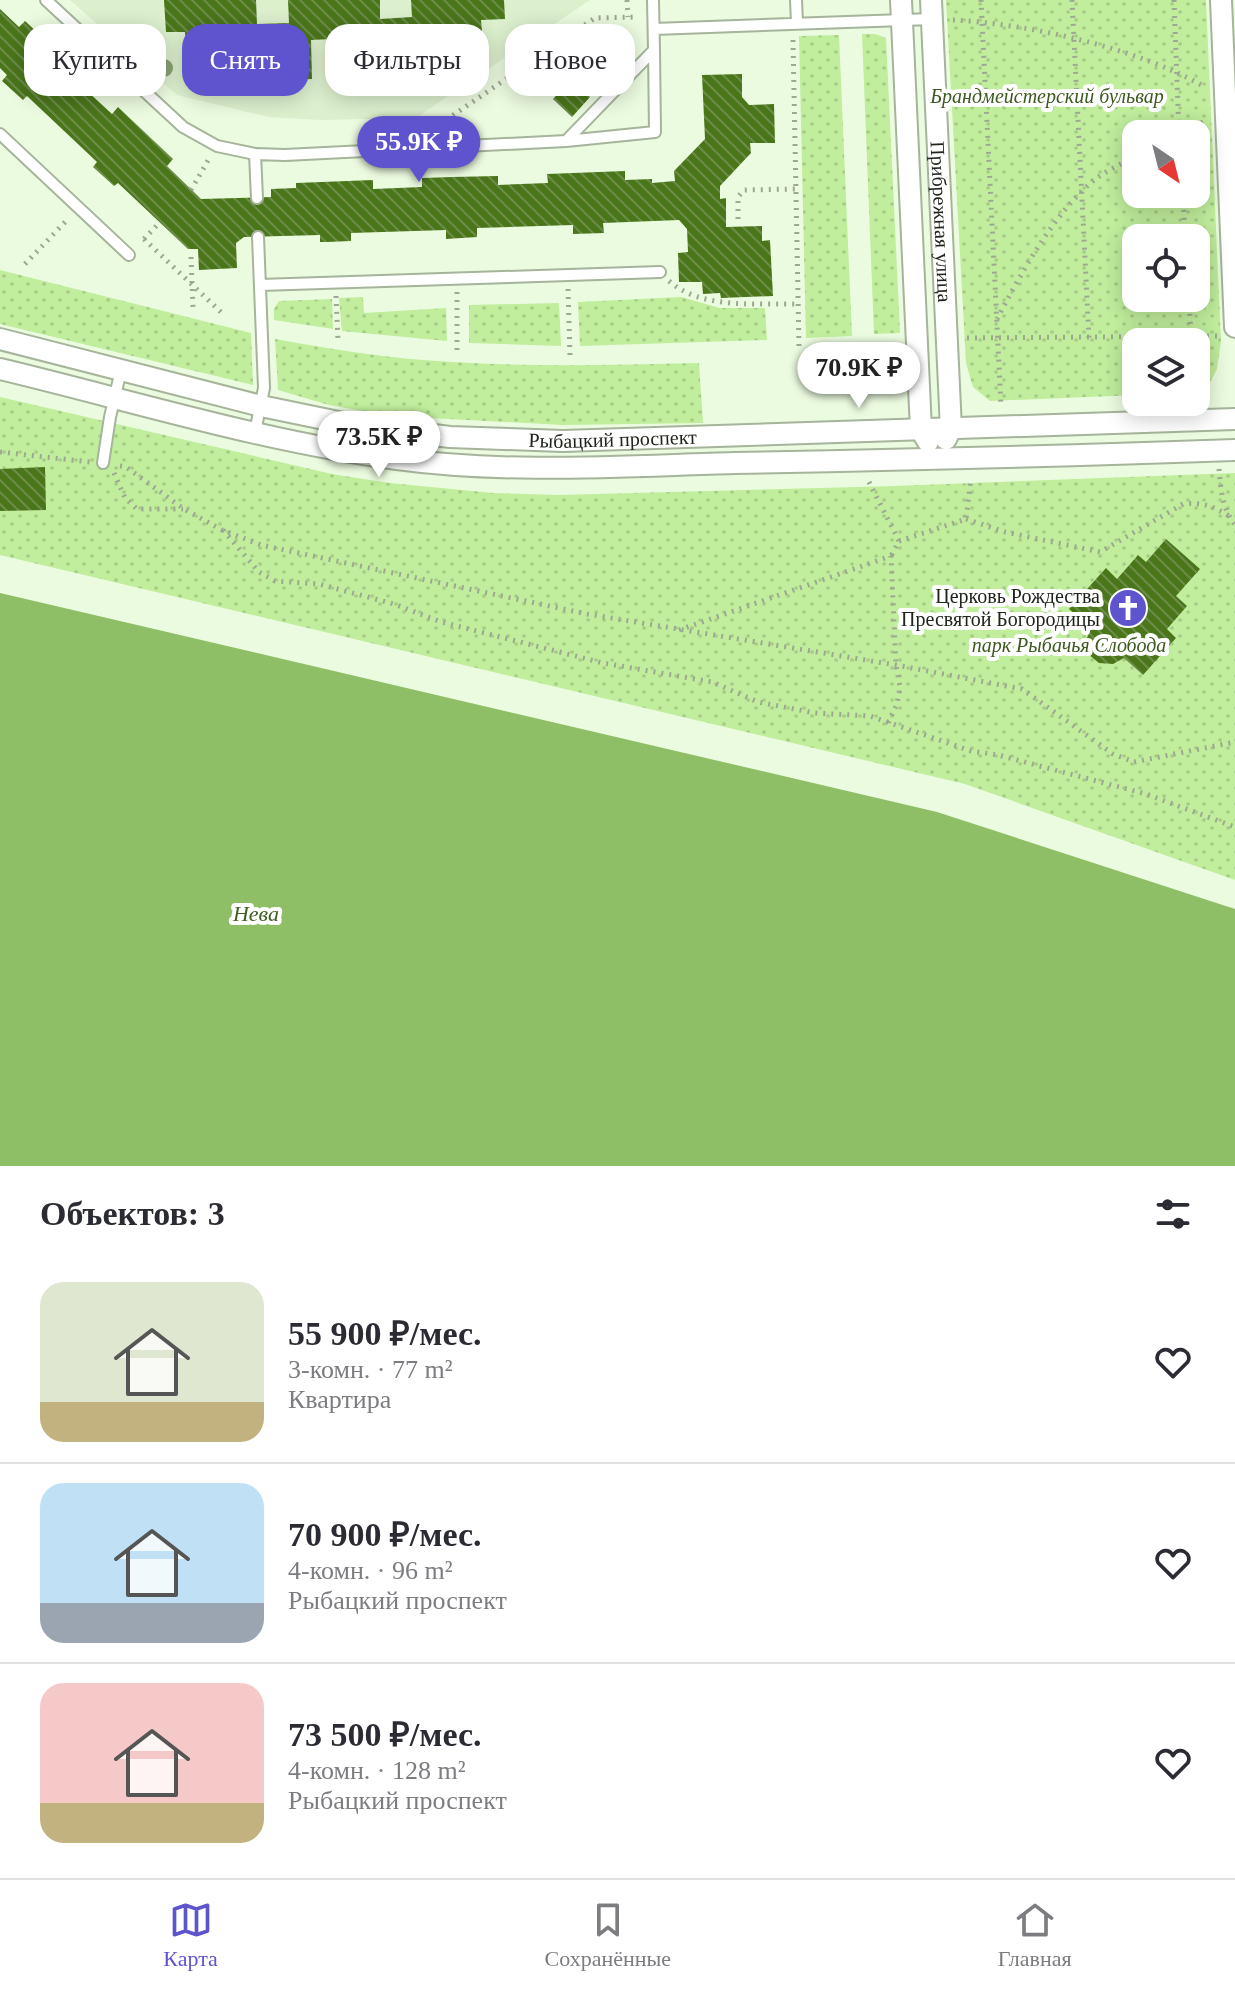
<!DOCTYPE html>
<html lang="ru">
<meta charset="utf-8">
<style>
body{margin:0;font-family:Georgia,serif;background:#f2f2f3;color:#2b2b33;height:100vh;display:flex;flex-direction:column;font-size:30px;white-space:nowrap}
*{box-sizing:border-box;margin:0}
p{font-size:26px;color:#7c7c81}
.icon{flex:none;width:44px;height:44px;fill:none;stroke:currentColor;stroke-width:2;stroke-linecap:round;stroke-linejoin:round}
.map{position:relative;height:1166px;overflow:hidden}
.side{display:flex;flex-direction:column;background:#fff;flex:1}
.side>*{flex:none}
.banner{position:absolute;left:24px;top:24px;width:800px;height:72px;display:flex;gap:16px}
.needle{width:52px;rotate:145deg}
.tools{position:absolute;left:1122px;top:120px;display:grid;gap:16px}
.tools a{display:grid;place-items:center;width:88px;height:88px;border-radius:16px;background:#fff;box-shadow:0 4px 20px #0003;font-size:40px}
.price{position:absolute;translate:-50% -68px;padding:0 18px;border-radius:28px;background:#fff;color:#222;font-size:26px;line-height:52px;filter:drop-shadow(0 2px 4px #0008)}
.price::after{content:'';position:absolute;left:50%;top:48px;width:24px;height:18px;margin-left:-12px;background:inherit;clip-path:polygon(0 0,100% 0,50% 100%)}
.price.selected{background:#5e54cd;color:#fff}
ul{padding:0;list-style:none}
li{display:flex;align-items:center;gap:24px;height:200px;padding:0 40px}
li+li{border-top:2px solid #e1e1e2}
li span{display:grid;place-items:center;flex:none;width:224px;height:160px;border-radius:24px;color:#555}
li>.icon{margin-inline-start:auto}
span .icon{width:96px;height:96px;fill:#fffc;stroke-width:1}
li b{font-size:34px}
h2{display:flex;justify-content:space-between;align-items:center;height:96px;padding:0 40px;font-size:34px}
.pill{padding:0 28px;border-radius:24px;background:#fff;box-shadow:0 4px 20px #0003;font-size:28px;line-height:72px}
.pill.selected{background:#5e54cd;color:#fff}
.dock{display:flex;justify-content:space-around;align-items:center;height:112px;border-top:2px solid #e1e1e2;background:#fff;font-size:22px;color:#7c7c81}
.dock a{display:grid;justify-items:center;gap:4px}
.dock .selected{color:#5e54cd}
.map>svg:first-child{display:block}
</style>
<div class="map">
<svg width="1235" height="1166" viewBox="0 0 1235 1166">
<defs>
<pattern id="grass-dots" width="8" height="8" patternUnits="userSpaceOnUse" patternTransform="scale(2)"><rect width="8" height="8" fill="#c0ee9c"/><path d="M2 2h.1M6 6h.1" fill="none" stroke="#a5cc86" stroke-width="1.8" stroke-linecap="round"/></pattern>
<pattern id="building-back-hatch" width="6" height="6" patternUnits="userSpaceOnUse" patternTransform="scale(2)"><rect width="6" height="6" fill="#4a761a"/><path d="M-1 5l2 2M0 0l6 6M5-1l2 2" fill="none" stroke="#6c8c4a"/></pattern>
</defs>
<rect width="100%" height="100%" fill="#ebfbdf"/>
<path fill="#dcf0ce" d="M70,0H590L416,118L321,120L269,117L177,95Z"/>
<path fill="url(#grass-dots)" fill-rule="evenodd" d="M946,0H1206L1221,341L1217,369L1207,388L1196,392V342H1136V395L990,401L973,387L966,363ZM1136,134H1196V194H1136ZM1136,238H1196V298H1136Z
M862,34H875L886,38L900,333L874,334Z
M839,35L852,336L806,338L799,36Z
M0,270L251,333L253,385L0,324Z
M363,297L364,313L446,308L447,341L342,331L339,298Z
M681,297L720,308H765L767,340L580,346L578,302Z
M332,299L333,329L274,320V309L279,301Z
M559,303L561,346L469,343V305Z
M275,339C334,350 393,359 452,362C534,367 617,365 699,363L703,423L563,425L391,416L329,405L278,390Z
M0,397L332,474L389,483L493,493L559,495L895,486L1235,473V880L965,784L0,555Z"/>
<path fill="#8ebe66" d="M0,593L937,812L1235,909V1166H0Z"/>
<path fill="url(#building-back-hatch)" d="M164,0H256L257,24L289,23L288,0H380V19L412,17L411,0H504L505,19L481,20L482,31L435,33L437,75L355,79L353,38L311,40L312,79L233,82L232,41L186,43L185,32H166Z
M0,9L19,27L25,21L80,72L74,79L112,114L118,107L173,159L167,166L201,199L271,197V189L296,188V183L373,180V189L422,187V178L452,177L498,176V185L548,183L547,174L625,171V180L652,179V183L675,181L674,171L705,139L702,75L742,74V97L749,105L774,104L775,143H750L751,153L720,186V199L726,198V227L762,226V241L770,240L773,296L721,298L720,293L703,294L702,282H679L678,253L688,252L687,229L679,220L603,223L604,233L573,234V225L477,228V237L446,239V230L351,233V241L327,242H320V235L244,237L236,243L237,268L199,270L198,249H188L118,183L114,186L93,167L97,162L27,96L23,100L2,81L7,75L0,68Z
M571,79L590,97L572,117L553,99Z
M45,467L46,510L0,511V469Z
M1166,539L1200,569L1176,596L1187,606L1167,629L1176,638L1143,675L1124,658L1113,664L1099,663L1088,654L1086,640L1091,629L1069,609L1106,568L1117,579L1138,555L1146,562Z"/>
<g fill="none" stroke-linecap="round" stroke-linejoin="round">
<g stroke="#a5b49a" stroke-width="14">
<path id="lane" d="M46,0L183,127L217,146L255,154L285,155L566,141L654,50L653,0
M796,0L797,23
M654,29L932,19
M0,134L129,255
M566,141L655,132L654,50
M255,154L257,198
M260,285L660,272
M255,432L264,388L258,237
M103,463L110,417L121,370"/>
</g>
<g stroke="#a5b49a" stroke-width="24">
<g id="street">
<path d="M901,0L921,430L928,442"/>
<path id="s1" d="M931,0L951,429L946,439"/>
<path d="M1221,0L1235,327"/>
<path id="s2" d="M0,339L261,406L353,425L450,437L563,441L1235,419"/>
<path d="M0,369C130,400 264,442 397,459C508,474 623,466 734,463C901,460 1068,456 1235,450"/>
</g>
</g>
<path stroke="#9da893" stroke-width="5" stroke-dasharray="2 6" stroke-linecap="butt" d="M627,0L628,17
M981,0L1001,406
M1072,0L1089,338
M1174,0L1179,134
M953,20C1030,24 1137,48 1205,87
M793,40L799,347
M433,129L595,18L637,17
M1180,134L1207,120
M191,190L210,157
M1183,194L1185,238
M738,219V197L744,190L796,189
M144,239L225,316
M144,239L160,222
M191,257L193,308
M25,264L67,220
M669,281C702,310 757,303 798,304
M568,289L570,356
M457,292V352
M336,296L338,340
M1189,298L1191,337
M997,319C1020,275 1054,213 1093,181C1105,171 1122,164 1136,156
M967,338L1217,336
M0,452L90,462
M120,466L126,467L184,509L222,530L261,545L587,614L896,665L1022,689L1113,754L1134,762L1235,742
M1219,469C1221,490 1222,508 1235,525
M114,473L125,498L137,509H183
M869,482L899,541L891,556
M966,519L1005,532L1100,552L1183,504C1202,502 1213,506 1229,516
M223,530L259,572L275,581L319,584L394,604L441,622L603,663L712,682L758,702L815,713L870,716L971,751L998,755L1146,794L1235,827
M899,541L966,519L971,478
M679,630L891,556L896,665L900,687L897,704L888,723"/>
<use href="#lane" stroke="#fff" stroke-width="10"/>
<use href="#street" stroke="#fff" stroke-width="20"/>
</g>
<circle fill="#8ba275" cx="164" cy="68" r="9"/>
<defs>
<g id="church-disc" transform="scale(2)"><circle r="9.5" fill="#5e54cd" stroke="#fff"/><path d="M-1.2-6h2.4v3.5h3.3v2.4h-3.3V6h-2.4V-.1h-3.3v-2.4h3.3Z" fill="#fff"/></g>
</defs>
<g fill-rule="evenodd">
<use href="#church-disc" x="1128" y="608"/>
</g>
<g text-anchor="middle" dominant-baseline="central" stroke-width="8" stroke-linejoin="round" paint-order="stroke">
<g font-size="20" font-style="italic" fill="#3c5a1e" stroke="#fff">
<text x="1047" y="96">Брандмейстерский бульвар</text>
<text x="1069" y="645">парк Рыбачья Слобода</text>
</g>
<g font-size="20" fill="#20251b" stroke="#fff">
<text stroke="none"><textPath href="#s1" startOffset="222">Прибрежная улица</textPath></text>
<text stroke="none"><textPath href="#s2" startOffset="624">Рыбацкий проспект</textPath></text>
</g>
<g font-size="20" fill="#20251b" stroke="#fff" text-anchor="end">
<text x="1100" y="596">Церковь Рождества<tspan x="1100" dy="23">Пресвятой Богородицы</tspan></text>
</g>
<g font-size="22" font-style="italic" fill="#405f23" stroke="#fff">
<text x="256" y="913">Нева</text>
</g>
</g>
</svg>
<div class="tools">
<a><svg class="needle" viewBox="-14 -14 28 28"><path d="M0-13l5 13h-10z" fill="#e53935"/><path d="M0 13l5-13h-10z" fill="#7c7c81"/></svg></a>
<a><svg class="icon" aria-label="locate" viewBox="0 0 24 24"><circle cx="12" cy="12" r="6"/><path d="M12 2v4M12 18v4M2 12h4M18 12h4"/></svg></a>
<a><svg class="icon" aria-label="layers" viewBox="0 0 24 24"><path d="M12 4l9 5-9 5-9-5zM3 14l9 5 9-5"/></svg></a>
</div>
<b class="price selected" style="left:419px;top:184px">55.9K ₽</b>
<b class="price" style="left:859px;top:410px">70.9K ₽</b>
<b class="price" style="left:379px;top:479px">73.5K ₽</b>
<div class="banner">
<a class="pill">Купить</a>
<a class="pill selected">Снять</a>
<a class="pill">Фильтры</a>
<a class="pill">Новое</a>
</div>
</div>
<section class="side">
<h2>Объектов: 3<svg class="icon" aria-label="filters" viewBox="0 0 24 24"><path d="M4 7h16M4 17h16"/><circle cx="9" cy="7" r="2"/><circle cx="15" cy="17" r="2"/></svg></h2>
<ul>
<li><span style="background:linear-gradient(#dfe7d0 75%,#c2b280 0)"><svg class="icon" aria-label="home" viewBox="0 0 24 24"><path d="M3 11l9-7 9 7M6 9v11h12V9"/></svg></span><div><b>55 900 ₽/мес.</b><p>3-комн. · 77 m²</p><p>Квартира</p></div><svg class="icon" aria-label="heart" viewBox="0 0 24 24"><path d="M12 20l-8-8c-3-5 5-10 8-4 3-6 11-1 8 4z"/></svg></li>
<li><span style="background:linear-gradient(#bfe0f5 75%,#9aa5b1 0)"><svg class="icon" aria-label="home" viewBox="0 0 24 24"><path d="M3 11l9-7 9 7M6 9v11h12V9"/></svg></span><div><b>70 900 ₽/мес.</b><p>4-комн. · 96 m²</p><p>Рыбацкий проспект</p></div><svg class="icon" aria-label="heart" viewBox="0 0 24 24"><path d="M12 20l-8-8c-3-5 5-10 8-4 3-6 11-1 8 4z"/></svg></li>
<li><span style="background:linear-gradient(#f6c9c9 75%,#c2b280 0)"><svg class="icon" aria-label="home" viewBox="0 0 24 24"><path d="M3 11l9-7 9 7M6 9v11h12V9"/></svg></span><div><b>73 500 ₽/мес.</b><p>4-комн. · 128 m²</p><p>Рыбацкий проспект</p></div><svg class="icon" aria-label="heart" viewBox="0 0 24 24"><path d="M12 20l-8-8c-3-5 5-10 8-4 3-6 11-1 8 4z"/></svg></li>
</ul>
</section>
<nav class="dock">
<a class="selected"><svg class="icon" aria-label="map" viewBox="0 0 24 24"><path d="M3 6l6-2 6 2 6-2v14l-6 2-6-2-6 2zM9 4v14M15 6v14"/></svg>Карта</a>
<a><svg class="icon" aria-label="saved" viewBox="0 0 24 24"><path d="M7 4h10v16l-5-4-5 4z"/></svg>Сохранённые</a>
<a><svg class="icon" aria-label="home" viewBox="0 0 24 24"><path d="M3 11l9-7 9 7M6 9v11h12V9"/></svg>Главная</a>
</nav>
